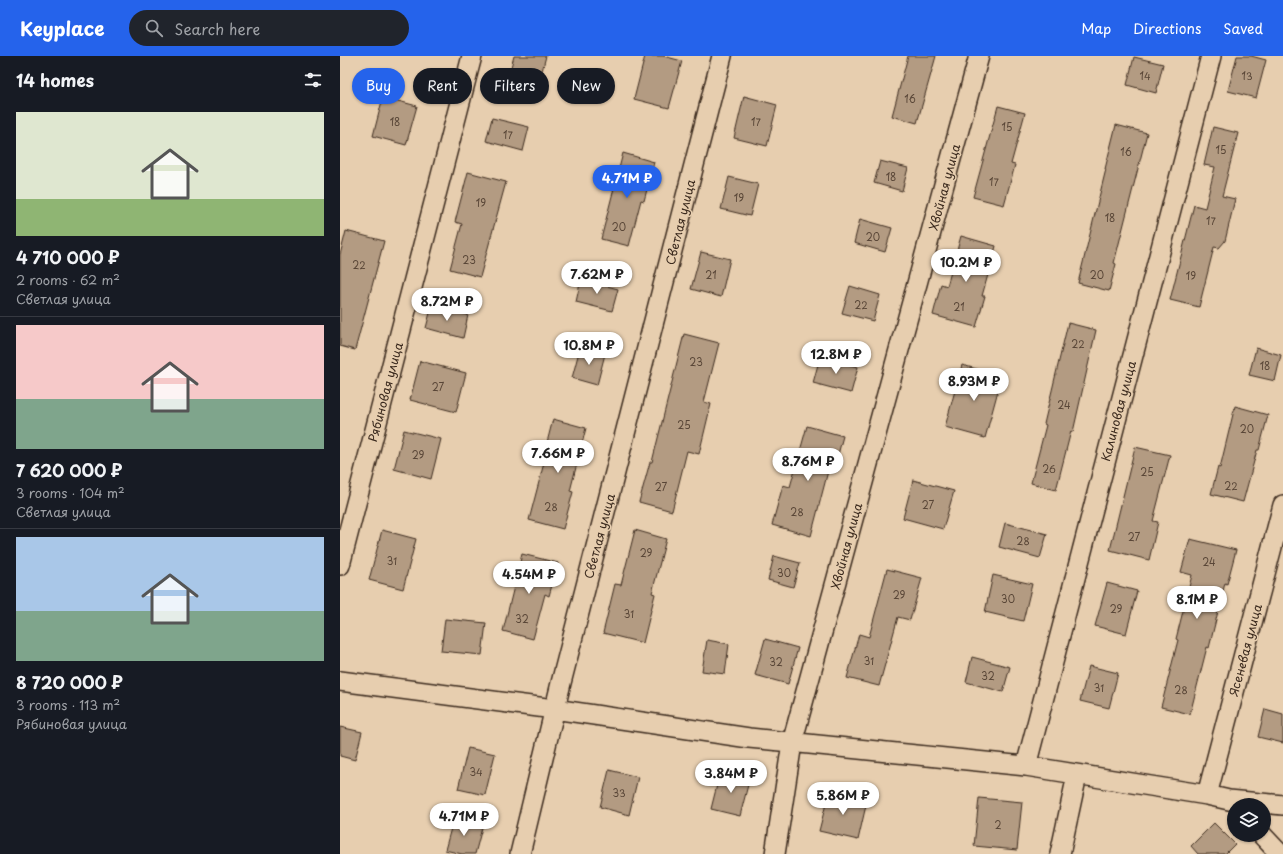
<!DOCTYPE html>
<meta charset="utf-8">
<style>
body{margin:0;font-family:"Playpen Sans",sans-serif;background:#20242c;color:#f1f3f6;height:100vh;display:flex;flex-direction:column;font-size:15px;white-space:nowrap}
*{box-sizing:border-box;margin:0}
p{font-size:13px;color:#9ea1a6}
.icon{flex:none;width:22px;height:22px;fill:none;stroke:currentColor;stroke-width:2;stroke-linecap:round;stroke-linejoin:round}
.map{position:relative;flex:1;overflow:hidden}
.details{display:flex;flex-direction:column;background:#171b24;width:340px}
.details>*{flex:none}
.top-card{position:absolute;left:12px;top:12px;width:380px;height:36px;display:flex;gap:8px}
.fabs{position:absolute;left:887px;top:742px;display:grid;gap:8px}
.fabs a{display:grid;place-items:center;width:44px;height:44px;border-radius:50%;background:#171b24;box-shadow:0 1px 3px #0004;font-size:20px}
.price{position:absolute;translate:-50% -34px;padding:0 9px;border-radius:14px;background:#fff;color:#222;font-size:13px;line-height:26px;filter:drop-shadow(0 1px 2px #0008)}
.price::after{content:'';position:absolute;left:50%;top:24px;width:12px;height:9px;margin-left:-6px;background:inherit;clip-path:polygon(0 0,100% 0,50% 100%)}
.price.on{background:#2563eb;color:#fff}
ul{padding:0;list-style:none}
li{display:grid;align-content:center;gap:8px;height:212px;padding:0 16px}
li+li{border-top:1px solid #363941}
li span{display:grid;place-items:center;height:124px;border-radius:0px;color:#555}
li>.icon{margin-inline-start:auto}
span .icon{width:72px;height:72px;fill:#fffc;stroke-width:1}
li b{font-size:17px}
h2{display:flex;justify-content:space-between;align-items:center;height:48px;padding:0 16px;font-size:17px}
.tag{padding:0 14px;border-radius:18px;background:#171b24;box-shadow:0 1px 3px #0004;font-size:14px;line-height:36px}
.tag.on{background:#2563eb;color:#fff}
header{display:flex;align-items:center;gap:24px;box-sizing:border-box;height:56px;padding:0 20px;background:#2563eb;color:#fff}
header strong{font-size:19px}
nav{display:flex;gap:22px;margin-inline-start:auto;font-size:14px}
.search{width:280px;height:36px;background:#20242c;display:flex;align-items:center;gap:10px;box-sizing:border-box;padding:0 14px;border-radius:22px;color:#9ea1a6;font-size:15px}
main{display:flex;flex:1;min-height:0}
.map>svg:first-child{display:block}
</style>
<header>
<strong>Keyplace</strong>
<div class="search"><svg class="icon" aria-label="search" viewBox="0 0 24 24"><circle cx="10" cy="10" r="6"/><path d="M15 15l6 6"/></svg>Search here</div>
<nav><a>Map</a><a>Directions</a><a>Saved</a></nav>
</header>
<main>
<section class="details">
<h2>14 homes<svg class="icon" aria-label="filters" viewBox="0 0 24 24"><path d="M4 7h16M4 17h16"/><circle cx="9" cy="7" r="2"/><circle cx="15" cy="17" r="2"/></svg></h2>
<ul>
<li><span style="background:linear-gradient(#dfe7d0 70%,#8fb573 0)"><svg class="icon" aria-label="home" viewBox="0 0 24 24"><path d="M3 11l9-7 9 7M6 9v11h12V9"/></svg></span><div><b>4 710 000 ₽</b><p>2 rooms · 62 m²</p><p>Светлая улица</p></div></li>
<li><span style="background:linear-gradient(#f6c9c9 60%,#7fa58c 0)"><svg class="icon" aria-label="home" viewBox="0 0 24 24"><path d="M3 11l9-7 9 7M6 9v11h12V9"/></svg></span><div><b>7 620 000 ₽</b><p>3 rooms · 104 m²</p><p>Светлая улица</p></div></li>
<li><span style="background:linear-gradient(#a9c7e8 60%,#7fa58c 0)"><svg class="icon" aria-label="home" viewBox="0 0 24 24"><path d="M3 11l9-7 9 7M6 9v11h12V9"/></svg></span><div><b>8 720 000 ₽</b><p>3 rooms · 113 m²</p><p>Рябиновая улица</p></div></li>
</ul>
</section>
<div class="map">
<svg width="943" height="798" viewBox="0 0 943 798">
<rect width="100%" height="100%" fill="#e7ceaf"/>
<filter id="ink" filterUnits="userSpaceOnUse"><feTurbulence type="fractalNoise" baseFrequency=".025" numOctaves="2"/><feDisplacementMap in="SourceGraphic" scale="8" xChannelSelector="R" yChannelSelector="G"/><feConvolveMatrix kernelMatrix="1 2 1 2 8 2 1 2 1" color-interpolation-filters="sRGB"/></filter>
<g filter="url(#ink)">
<path fill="#b39b82" stroke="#3b2a1e" d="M174,0H206L196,38L166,30Z
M305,0H323L342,5L329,52L294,43Z
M568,0H596L577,67L552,60Z
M897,0H911L926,4L916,42L888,35Z
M794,1L823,8L816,37L787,29Z
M404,40L437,49L427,90L394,82Z
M43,41L77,50L66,89L33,80Z
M658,50L685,57L671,108L675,109L664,149L633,141Z
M152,62L189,71L183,95L146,85Z
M776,69L807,77L774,207L776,208L769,235L738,227L766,113H765Z
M873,71L898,77L882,140L895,143L885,185L879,192L874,191L859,251L830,244L854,149L865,152L875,111L864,109Z
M283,97L314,106L304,145L301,144L289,190L261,183Z
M540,105L568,112L562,135L534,127Z
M128,116L166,126L140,221L110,213L122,168L115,166Z
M389,121L418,128L410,160L381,153Z
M520,163L552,172L545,196L514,187Z
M6,175L44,185L15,294L0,290V199Z
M621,180L656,190L642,240H645L636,271L593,259L601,228L607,230Z
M361,196L390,203L381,241L351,233Z
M241,223L278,233L272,255L236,246Z
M510,230L540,239L533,265L502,257Z
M92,249L128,259L123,282L86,272Z
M728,267L756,274L733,376L731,375L716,434L691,427L706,369L704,368Z
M344,278L379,287L364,346L371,348L359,398L347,395L332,455L299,446L310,406H312Z
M240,292L265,298L257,329L232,322Z
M916,292L941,299L935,325L909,319Z
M480,301L518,311L511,337L473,327Z
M80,305L126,317L116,356L70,344Z
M622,309L662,320L645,382L605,371Z
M895,350L928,359L919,394H917L903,446L871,438L878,411L880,412Z
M213,363L246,372L230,435L233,436L223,473L189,464L205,403L203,402Z
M467,370L503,380L493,417L488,415L471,480L432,469L443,429L450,431Z
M64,374L101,383L91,423L54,413Z
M795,391L830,399L813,465L818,466L809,504L770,494Z
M573,424L614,435L603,473L563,462Z
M665,467L707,478L700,502L659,491Z
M42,474L76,483L63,533L29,524Z
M295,474L326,483L312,537L315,538L303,587L263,577L275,528L281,529Z
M850,483L896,494L887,528L885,527L869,592L867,591L850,658L821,651L838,584L836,583L852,519L841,516Z
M182,498L218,507L209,540L205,538L193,583L163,575Z
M434,500L460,507L453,531L428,524Z
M547,513L582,522L570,564L558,561L539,630L507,622L519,578L529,581Z
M653,519L692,528L683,565L645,556Z
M767,527L797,535L786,578L755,570Z
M105,563L146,567L142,599L101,595Z
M425,583L458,592L448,628L415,619Z
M367,584L389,588L385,618L362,615Z
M632,601L670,611L663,636L626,626Z
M749,610L778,617L769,652L740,645Z
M925,653L943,658V687L918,681Z
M0,671L22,676L15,704L0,700Z
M128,692L155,698L145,739L118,733Z
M269,714L298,721L289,759L260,751Z
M389,715L410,721L400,760L371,753L378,725L386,726Z
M489,736L527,745L518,784L479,775Z
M639,742L682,746L677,794L634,790Z
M114,761L143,768L135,798H122L105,794Z
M874,767L895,788L885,798H858L851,790Z"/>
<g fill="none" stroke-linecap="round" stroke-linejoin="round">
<g stroke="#3b2a1e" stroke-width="22">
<path id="street" d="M0,509L132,0
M0,625L214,653L409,682L686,710L867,739L889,744L943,749
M686,710L871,0
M867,739L943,449
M922,779L940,798
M180,798L221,627L382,0
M435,798L452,687L639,0
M720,798L737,719"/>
</g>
<use href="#street" stroke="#e7ceaf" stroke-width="19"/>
</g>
</g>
<g text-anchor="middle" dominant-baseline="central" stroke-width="3" stroke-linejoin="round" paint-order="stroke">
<g font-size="10" fill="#594637">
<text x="805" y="19">14</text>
<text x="907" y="19">13</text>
<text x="570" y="42">16</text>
<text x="55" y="65">18</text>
<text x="416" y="65">17</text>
<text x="667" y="70">15</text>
<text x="168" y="78">17</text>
<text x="881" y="93">15</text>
<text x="786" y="95">16</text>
<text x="551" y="120">18</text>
<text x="654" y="125">17</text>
<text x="399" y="141">19</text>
<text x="141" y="146">19</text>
<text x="770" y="161">18</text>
<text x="871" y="164">17</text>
<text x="279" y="170">20</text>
<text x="533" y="180">20</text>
<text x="129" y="203">23</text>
<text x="19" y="208">22</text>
<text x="371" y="218">21</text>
<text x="757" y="218">20</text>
<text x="851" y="219">19</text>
<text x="521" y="248">22</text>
<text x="619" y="250">21</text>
<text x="738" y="287">22</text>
<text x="356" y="305">23</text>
<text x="925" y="309">18</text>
<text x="98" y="330">27</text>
<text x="724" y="348">24</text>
<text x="344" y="368">25</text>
<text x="907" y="372">20</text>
<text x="78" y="398">29</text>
<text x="709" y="412">26</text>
<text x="807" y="415">25</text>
<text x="891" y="429">22</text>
<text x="321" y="430">27</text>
<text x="588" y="448">27</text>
<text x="211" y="450">28</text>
<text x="457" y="455">28</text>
<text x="794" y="480">27</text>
<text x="683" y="484">28</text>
<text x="306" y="496">29</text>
<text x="52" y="504">31</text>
<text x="869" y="505">24</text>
<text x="444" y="516">30</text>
<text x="559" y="538">29</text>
<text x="668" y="542">30</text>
<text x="776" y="552">29</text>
<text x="289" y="557">31</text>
<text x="182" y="562">32</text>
<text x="529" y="604">31</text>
<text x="436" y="605">32</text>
<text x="648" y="619">32</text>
<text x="759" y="631">31</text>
<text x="841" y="633">28</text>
<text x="136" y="715">34</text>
<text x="279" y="736">33</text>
<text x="658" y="768">2</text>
</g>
<g font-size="12" fill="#3b2a1e" stroke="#e7ceaf">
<text transform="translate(604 131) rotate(-75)">Хвойная улица</text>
<text transform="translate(340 166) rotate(-76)">Светлая улица</text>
<text transform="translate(45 336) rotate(-75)">Рябиновая улица</text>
<text transform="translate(778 355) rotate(-75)">Калиновая улица</text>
<text transform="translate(259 480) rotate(-75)">Светлая улица</text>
<text transform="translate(506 490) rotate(-75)">Хвойная улица</text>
<text transform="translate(905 594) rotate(-75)">Ясеневая улица</text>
</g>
</g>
</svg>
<div class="fabs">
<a><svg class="icon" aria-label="layers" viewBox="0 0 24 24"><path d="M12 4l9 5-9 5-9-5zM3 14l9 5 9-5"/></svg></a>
</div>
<b class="price on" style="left:287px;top:143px">4.71M ₽</b>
<b class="price" style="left:626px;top:227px">10.2M ₽</b>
<b class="price" style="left:257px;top:239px">7.62M ₽</b>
<b class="price" style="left:107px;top:266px">8.72M ₽</b>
<b class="price" style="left:249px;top:310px">10.8M ₽</b>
<b class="price" style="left:496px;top:319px">12.8M ₽</b>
<b class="price" style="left:634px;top:346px">8.93M ₽</b>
<b class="price" style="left:218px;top:418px">7.66M ₽</b>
<b class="price" style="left:468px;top:426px">8.76M ₽</b>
<b class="price" style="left:189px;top:539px">4.54M ₽</b>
<b class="price" style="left:857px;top:564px">8.1M ₽</b>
<b class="price" style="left:391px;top:738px">3.84M ₽</b>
<b class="price" style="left:503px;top:760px">5.86M ₽</b>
<b class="price" style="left:124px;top:781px">4.71M ₽</b>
<div class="top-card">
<a class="tag on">Buy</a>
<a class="tag">Rent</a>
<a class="tag">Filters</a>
<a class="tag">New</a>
</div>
</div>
</main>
